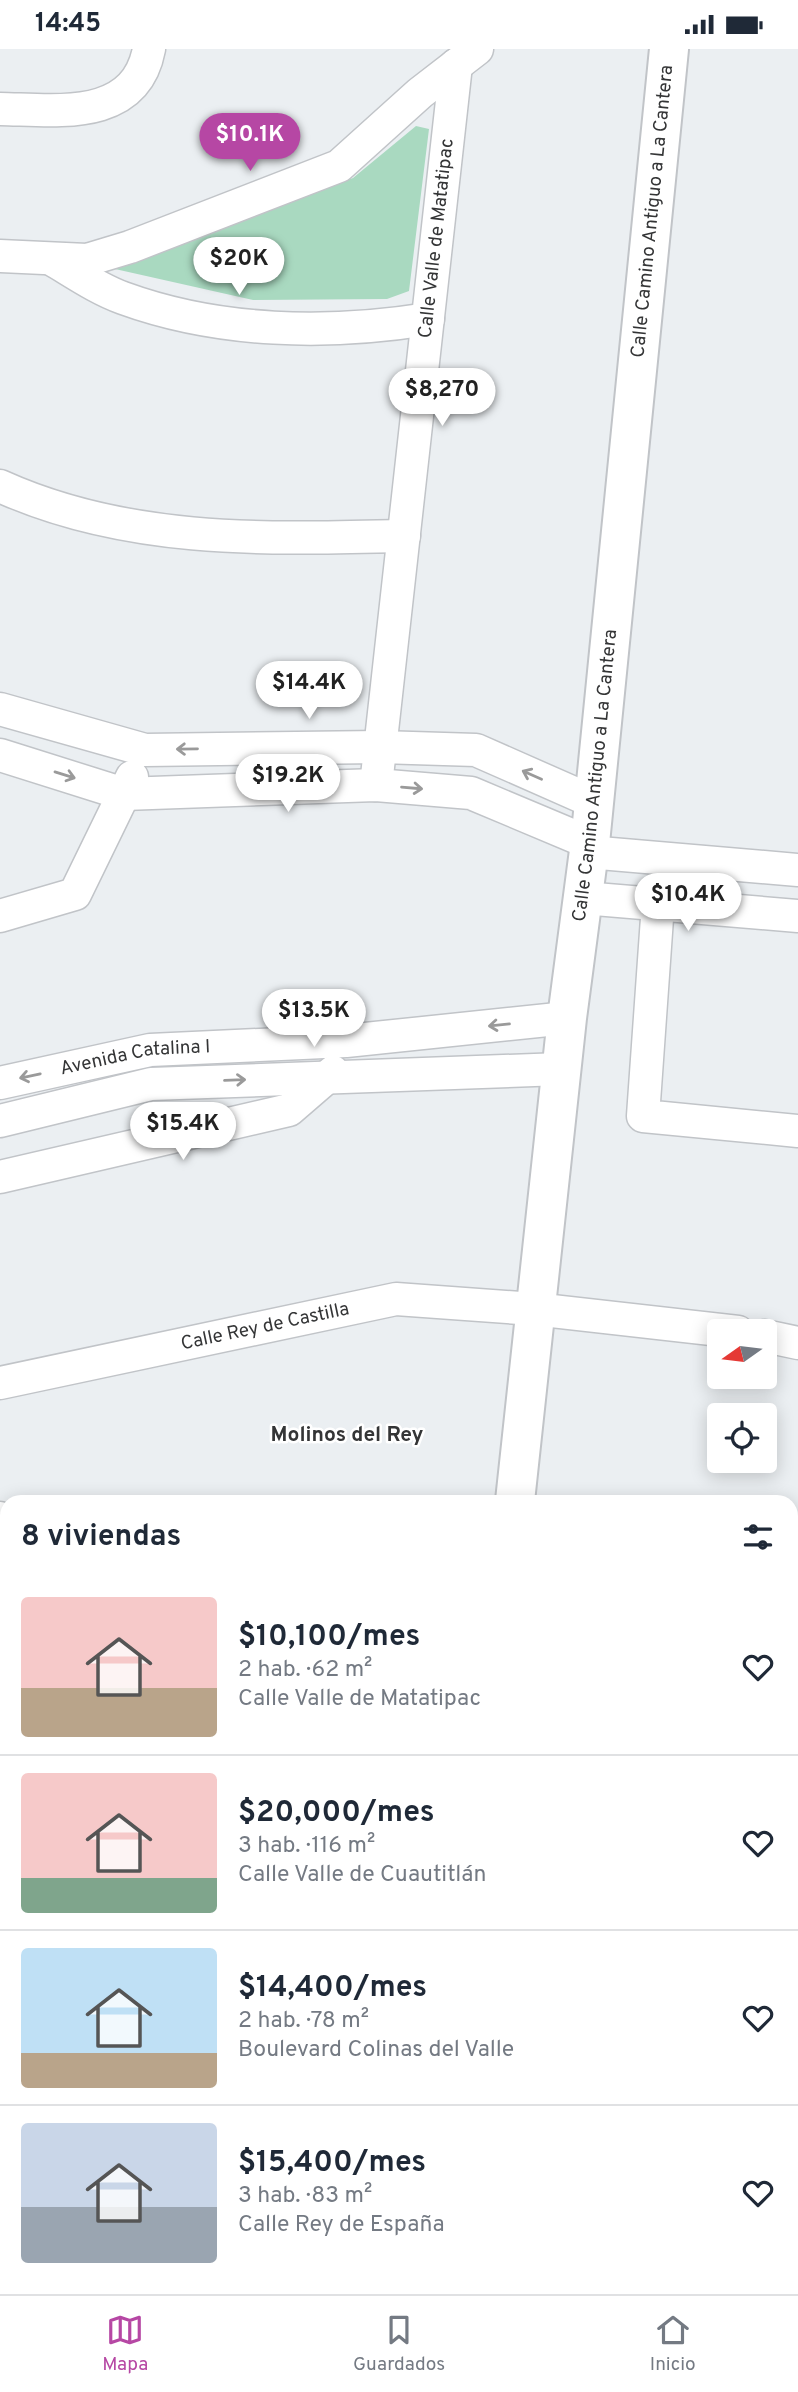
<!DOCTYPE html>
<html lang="es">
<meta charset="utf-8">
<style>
body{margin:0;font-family:Overpass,sans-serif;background:#f2f2f3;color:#1f2937;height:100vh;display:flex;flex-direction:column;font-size:26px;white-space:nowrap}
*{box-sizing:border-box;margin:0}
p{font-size:23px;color:#747a83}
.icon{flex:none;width:38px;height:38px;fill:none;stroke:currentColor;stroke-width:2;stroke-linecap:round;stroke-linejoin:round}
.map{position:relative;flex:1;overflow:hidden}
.details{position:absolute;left:0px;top:1446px;width:798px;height:800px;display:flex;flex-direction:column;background:#fff;border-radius:21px 21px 0 0;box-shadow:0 4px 18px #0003}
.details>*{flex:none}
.needle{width:46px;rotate:256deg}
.controls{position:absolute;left:707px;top:1270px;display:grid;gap:14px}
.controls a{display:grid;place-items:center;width:70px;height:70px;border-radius:7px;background:#fff;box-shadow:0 4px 18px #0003;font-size:35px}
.price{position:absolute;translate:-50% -60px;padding:0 16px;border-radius:24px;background:#fff;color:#222;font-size:23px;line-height:46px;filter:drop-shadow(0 2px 4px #0008)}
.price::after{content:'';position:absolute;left:50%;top:42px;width:21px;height:16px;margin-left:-10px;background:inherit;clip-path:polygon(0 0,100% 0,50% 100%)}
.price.selected{background:#b647a4;color:#fff}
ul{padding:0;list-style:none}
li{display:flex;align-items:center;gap:21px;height:175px;padding:0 21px}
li+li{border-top:2px solid #e0e1e3}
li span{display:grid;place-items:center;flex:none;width:196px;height:140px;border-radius:7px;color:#555}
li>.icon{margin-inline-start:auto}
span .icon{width:84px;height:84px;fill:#fffc;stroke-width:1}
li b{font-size:30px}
h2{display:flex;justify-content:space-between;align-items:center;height:84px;padding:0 21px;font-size:30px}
.status{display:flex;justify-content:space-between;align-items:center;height:49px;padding:0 35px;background:#fff;direction:ltr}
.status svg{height:19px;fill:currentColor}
.dock{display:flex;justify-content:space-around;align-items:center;height:98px;border-top:2px solid #e0e1e3;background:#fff;font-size:19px;color:#747a83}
.dock a{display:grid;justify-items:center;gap:4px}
.dock .selected{color:#b647a4}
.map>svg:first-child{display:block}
</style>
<div class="status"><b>14:45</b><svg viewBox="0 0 49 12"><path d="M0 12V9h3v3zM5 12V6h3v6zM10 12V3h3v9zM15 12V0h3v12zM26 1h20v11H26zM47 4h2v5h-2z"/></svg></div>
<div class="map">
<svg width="798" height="2245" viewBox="0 0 798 2245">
<rect width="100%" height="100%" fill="#ebeff2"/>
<path fill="#a9d9c0" d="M416,77L429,80L409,242L387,250L253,251L115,220L353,129Z
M7,1858V2032L0,2031V1859Z"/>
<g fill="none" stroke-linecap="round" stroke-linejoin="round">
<g stroke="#c1c4c8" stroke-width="35">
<g id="street">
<path d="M0,60C58,61 135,73 149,0"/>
<path d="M0,207L87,211L130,198L339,117L420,44L477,0"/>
<path d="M53,211C75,224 98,240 123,249C219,284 328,286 428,270"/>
<path d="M0,437C128,495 267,490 404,487"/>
<path d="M0,660L145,701L380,698L476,701L594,753"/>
<path d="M0,706L124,745L376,736L471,744L590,794"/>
<path id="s1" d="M376,736L456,16"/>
<path d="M588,803L798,821"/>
<path d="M583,849L798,867"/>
<path d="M658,855L643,1067L798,1082"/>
<path d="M0,867L75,845L132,728"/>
<path id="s2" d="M0,1034L150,1001L346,992L567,969"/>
<path d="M0,1072L151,1035L561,1020"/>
<path d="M0,1128L289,1061L333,1023"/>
<path d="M765,1287L798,1294"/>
<path id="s3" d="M0,1334L396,1250L534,1260L738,1283"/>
<path d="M0,1469L7,1482"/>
<path d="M791,1516L798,1517"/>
<path d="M0,1543L7,1542"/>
<path d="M791,1733L798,1734"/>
<path d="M0,1750L7,1749"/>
<path d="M791,1989L798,1990"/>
<path d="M0,2135L7,2136"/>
<path d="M791,2210L798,2211"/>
</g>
</g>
<g stroke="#c1c4c8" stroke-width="42">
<g id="secondary">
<path id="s4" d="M515,1452L567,969L590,794L669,0"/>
<path d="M450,2245V2238"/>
</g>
</g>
<use href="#street" stroke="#fff" stroke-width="32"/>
<use href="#secondary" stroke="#fff" stroke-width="38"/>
</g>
<defs><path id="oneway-shaft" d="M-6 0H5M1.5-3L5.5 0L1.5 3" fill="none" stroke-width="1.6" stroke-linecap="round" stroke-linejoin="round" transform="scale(1.75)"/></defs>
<g stroke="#9a9a9a">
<use href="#oneway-shaft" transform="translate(187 700) rotate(179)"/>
<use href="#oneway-shaft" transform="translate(65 726) rotate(17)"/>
<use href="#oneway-shaft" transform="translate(532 726) rotate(-156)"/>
<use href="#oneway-shaft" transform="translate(412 739) rotate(5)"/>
<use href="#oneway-shaft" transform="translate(499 976) rotate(174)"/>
<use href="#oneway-shaft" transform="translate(30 1027) rotate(168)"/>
<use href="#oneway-shaft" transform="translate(235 1031) rotate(-2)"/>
</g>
<g text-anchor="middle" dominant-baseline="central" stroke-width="5" stroke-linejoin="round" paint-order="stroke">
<g font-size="19" fill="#343536" stroke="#fff">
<text stroke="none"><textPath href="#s4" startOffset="1297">Calle Camino Antiguo a La Cantera</textPath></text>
<text stroke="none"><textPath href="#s1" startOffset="550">Calle Valle de Matatipac</textPath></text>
<text stroke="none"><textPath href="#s4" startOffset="730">Calle Camino Antiguo a La Cantera</textPath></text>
<text stroke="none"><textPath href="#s2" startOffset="138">Avenida Catalina I</textPath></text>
<text stroke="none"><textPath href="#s3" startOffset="271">Calle Rey de Castilla</textPath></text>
</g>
<g font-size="21" font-weight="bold" fill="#343536" stroke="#fff">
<text x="347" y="1386">Molinos del Rey</text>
</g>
</g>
</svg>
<div class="controls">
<a><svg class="needle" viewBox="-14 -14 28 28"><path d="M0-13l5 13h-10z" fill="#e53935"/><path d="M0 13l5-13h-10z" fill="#747a83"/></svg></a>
<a><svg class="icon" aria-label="locate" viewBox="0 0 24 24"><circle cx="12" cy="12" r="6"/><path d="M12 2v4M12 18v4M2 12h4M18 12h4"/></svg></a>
</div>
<b class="price selected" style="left:250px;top:124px">$10.1K</b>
<b class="price" style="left:239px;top:248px">$20K</b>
<b class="price" style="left:442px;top:379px">$8,270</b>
<b class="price" style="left:309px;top:672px">$14.4K</b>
<b class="price" style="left:288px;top:765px">$19.2K</b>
<b class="price" style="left:688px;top:884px">$10.4K</b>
<b class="price" style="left:314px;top:1000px">$13.5K</b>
<b class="price" style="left:183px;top:1113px">$15.4K</b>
<section class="details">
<h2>8 viviendas<svg class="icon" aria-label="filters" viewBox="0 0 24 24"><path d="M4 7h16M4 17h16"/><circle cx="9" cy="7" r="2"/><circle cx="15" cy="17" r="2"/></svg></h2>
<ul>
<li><span style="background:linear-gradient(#f6c9c9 65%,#b9a48a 0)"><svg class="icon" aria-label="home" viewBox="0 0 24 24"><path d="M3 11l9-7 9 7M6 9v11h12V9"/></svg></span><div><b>$10,100/mes</b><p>2 hab. · 62 m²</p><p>Calle Valle de Matatipac</p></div><svg class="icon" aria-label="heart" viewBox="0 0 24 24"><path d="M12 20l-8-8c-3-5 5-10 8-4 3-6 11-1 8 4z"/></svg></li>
<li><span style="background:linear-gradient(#f6c9c9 75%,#7fa58c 0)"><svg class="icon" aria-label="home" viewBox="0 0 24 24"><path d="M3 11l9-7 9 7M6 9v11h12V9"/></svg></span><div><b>$20,000/mes</b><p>3 hab. · 116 m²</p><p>Calle Valle de Cuautitlán</p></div><svg class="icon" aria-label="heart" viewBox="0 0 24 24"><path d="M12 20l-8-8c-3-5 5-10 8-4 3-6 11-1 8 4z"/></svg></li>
<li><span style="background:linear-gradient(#bfe0f5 75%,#b9a48a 0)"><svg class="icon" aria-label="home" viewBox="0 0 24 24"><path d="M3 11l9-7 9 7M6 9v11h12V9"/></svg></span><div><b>$14,400/mes</b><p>2 hab. · 78 m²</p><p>Boulevard Colinas del Valle</p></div><svg class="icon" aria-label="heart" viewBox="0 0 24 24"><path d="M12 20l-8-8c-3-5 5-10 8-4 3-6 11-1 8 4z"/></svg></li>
<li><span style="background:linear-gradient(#c9d6e8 60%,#9aa5b1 0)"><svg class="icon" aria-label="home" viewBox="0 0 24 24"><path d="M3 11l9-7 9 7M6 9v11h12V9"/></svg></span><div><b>$15,400/mes</b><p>3 hab. · 83 m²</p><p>Calle Rey de España</p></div><svg class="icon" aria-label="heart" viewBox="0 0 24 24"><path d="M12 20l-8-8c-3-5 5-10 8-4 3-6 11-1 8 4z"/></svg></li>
</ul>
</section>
</div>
<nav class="dock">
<a class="selected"><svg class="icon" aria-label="map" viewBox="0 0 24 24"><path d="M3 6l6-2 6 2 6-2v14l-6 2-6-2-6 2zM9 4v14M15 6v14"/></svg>Mapa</a>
<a><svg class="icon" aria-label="saved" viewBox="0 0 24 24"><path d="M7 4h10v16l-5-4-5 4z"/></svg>Guardados</a>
<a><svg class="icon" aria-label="home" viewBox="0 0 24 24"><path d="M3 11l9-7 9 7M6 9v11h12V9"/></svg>Inicio</a>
</nav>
